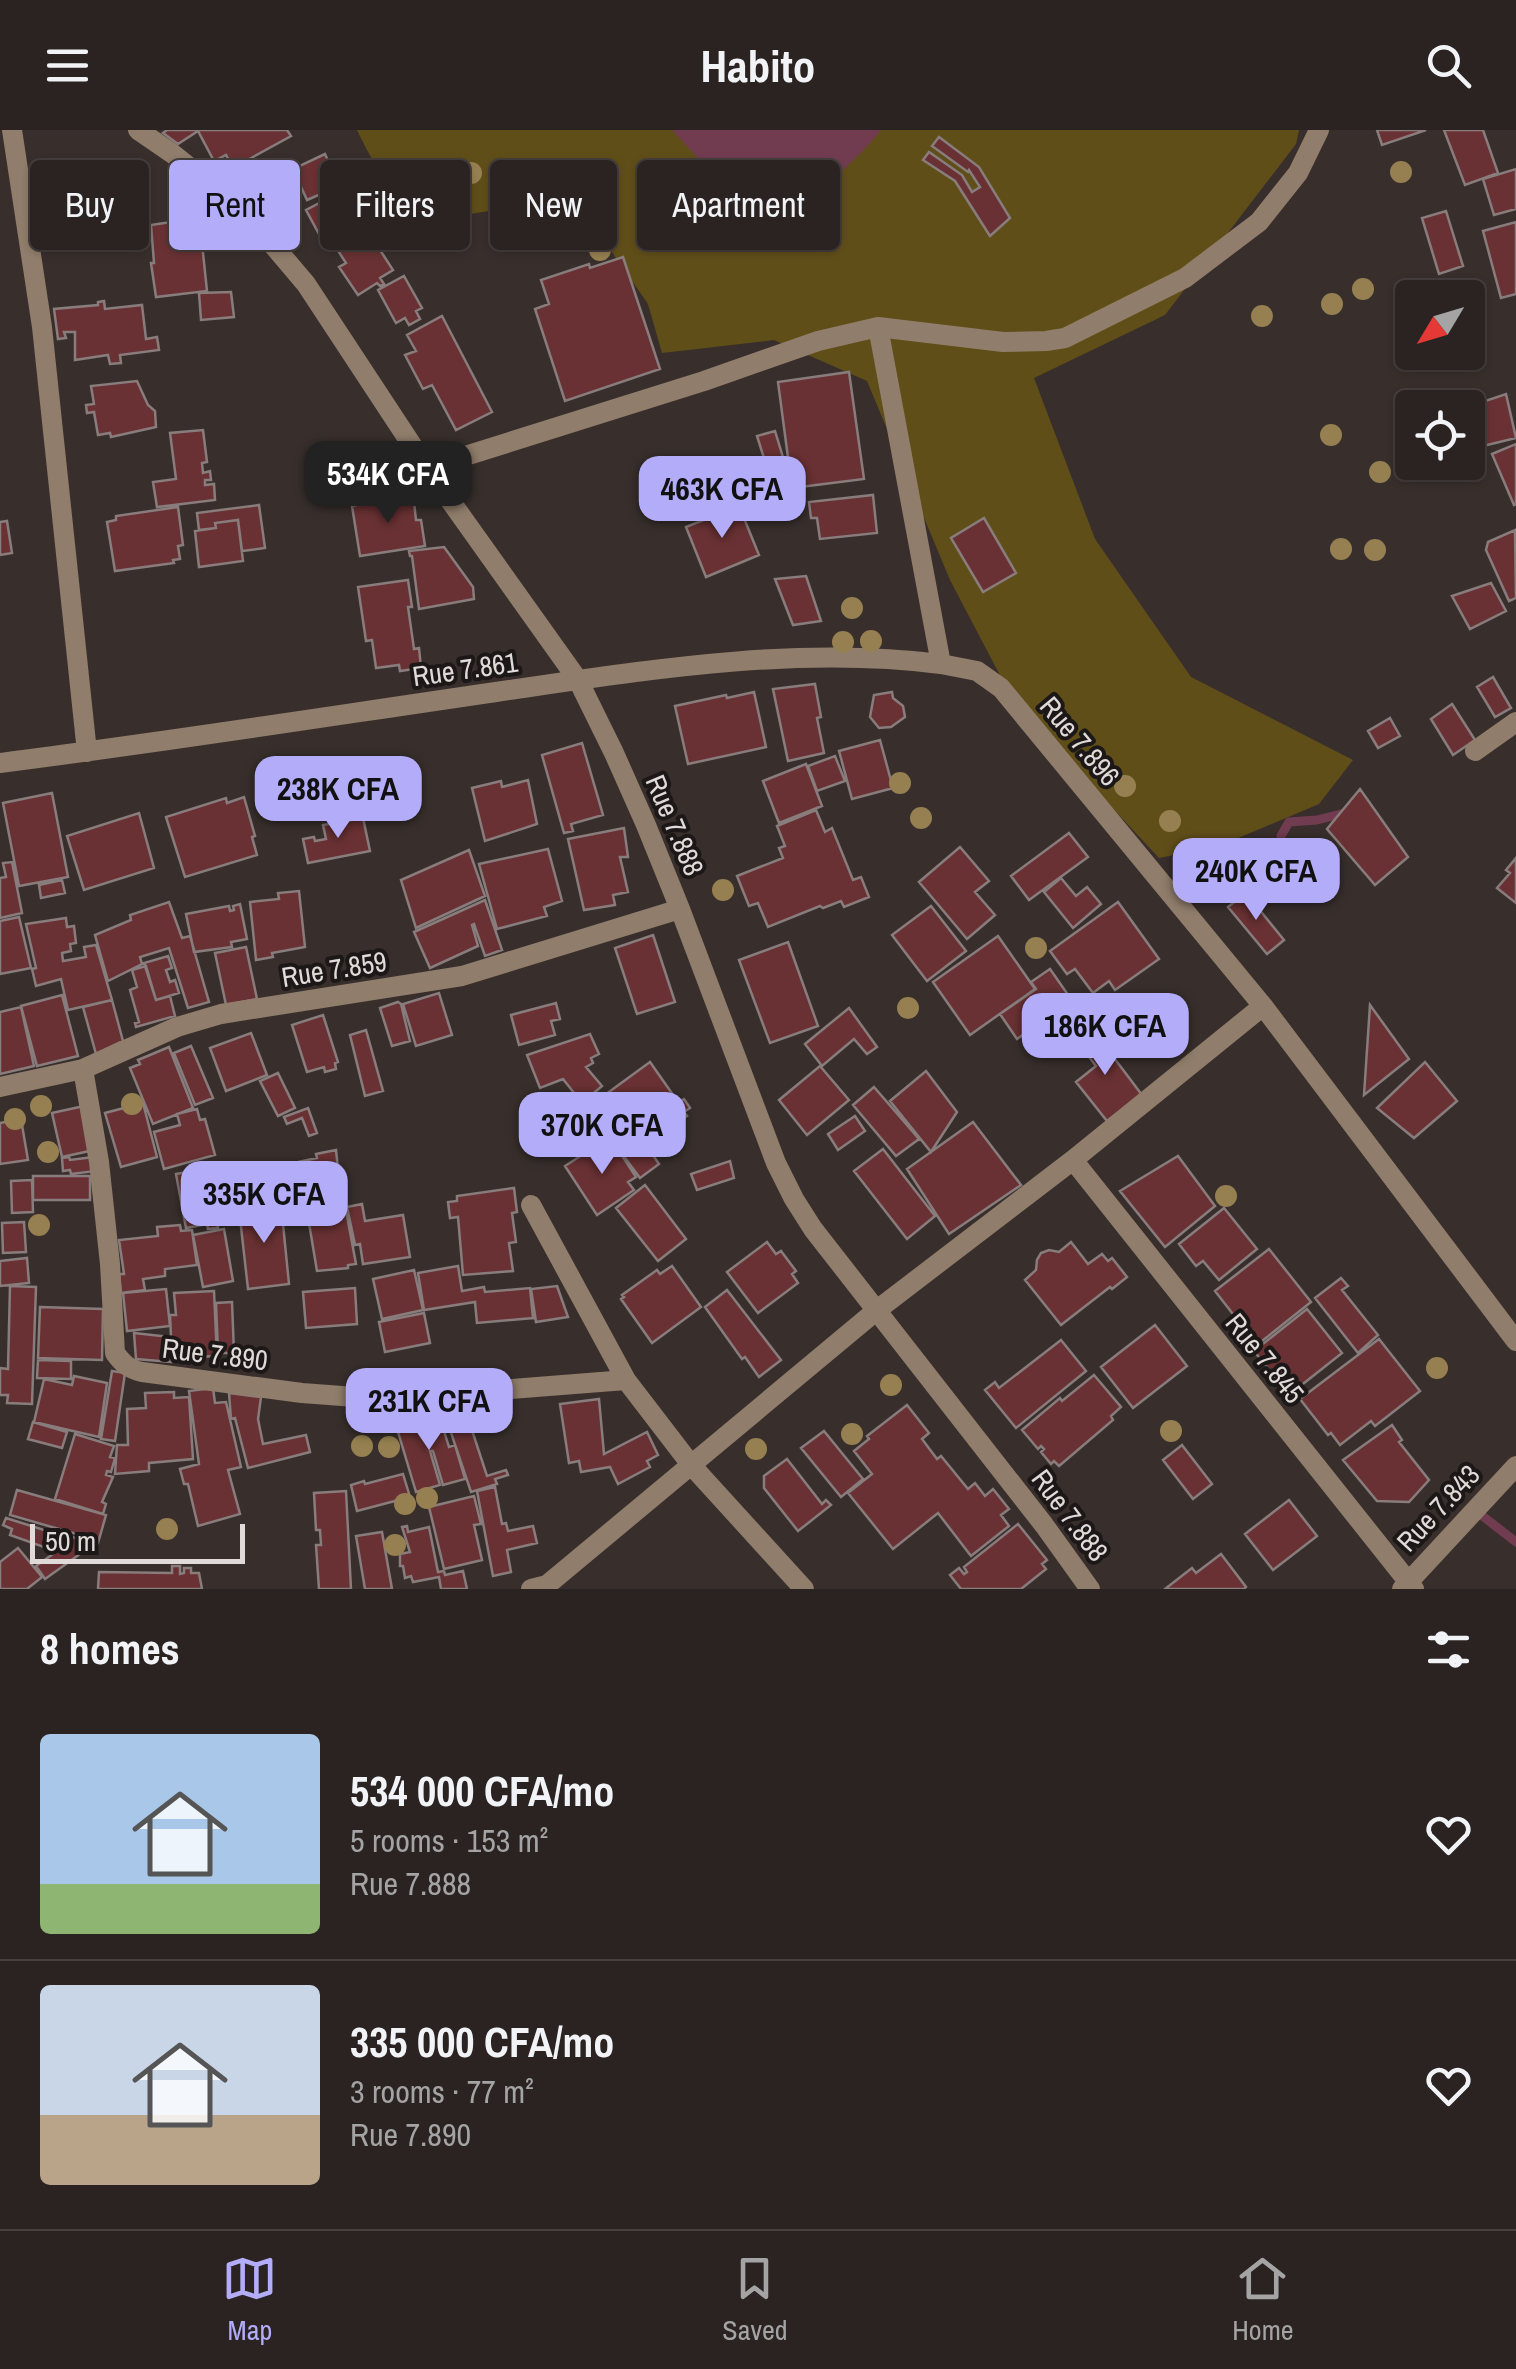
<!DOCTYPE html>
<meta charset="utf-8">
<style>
body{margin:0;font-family:"Archivo Narrow",sans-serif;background:#362f2e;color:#f1f3f6;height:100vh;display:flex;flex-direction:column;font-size:38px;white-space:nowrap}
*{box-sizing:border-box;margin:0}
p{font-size:32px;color:#a5a4a5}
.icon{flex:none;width:55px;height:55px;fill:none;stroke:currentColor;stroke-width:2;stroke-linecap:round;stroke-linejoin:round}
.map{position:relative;height:1459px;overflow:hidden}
.drawer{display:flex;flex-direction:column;background:#2a2321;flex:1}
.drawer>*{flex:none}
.banner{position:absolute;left:30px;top:30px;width:1000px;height:90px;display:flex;gap:20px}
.needle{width:65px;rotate:232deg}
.controls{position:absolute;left:1395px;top:150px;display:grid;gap:20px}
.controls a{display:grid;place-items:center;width:90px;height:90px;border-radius:10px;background:#2a2321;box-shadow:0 2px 8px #0004,0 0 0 2px #46403f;font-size:50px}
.scale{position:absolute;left:30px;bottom:25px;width:215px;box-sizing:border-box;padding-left:10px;border:5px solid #e0dad8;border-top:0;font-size:28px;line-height:35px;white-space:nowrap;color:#e0dad8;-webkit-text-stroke:8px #1c1817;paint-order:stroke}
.price{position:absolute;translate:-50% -85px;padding:0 22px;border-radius:20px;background:#b3acf9;color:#111;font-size:32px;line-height:65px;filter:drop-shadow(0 2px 5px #0008)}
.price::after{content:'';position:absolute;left:50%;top:60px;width:30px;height:22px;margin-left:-15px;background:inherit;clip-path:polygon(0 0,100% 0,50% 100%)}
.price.current{background:#222;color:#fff}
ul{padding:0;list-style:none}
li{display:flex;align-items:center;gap:30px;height:250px;padding:0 40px}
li+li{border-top:2px solid #46403f}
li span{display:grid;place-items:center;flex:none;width:280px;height:200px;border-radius:10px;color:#555}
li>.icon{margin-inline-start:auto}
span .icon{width:120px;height:120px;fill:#fffc;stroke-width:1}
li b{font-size:42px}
h2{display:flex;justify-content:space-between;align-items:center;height:120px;padding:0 40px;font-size:42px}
.chip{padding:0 35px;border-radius:10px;background:#2a2321;box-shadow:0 2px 8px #0004,0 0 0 2px #46403f;font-size:35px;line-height:90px}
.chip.current{background:#b3acf9;color:#111}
header{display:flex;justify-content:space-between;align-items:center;height:130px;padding:0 40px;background:#2a2321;font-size:45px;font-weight:700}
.dock{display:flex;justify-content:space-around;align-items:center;height:140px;border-top:2px solid #46403f;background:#2a2321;font-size:28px;color:#a5a4a5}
.dock a{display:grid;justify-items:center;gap:5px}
.dock .current{color:#b3acf9}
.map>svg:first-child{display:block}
</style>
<header><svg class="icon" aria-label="menu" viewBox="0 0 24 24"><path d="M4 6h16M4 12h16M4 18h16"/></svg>Habito<svg class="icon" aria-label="search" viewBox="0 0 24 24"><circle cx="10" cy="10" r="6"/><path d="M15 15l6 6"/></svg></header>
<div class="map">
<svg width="1516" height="1459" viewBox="0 0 1516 1459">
<rect width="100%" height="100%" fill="#382f2c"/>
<path fill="#604e19" d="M357,0H1299L1296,14L1165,185L1034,248L1095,409L1191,547L1353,630L1319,674L1217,717L1159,728L1014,572L950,450L867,251L774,210L662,223L648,174L605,112L559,90L534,95L513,77C490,80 465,86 442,87C401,88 372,31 357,0Z"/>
<path fill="#713c50" d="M672,0H881C848,40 819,61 777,90L752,86Z"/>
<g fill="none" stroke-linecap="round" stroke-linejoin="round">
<path stroke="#713c50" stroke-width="9" d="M1281,706L1289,692L1317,690L1349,682
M1480,1384L1516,1412"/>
</g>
<path fill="#693133" stroke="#887c7c" stroke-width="2.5" d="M167,0H287L291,6L233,38L226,25L214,31L198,1L178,14L163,3Z
M1377,0H1426L1382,15Z
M1444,0H1483L1498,43L1465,55Z
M939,7L979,37L1010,88L990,106L955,51L923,30L929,22L962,45L972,62L980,57L969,40L968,42L932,16Z
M325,24L339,56L307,70L293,39Z
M1516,39V79L1494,85L1483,49Z
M350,61L357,74L362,71L372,91L358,100L339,67Z
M331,67L350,103L326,117L306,80Z
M1446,81L1463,136L1439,144L1422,88Z
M191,89L192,95L200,94L207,161L156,167L151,133H154L151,95Z
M1516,92V164L1501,168L1483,101Z
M367,100L393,140L380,148L384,154L380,156L377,153L358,165L339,137L346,133L335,116Z
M623,127L660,239L565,271L535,179L549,174L541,150L589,134L590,138Z
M404,146L422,178L416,181L420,189L409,195L405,188L396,193L378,160Z
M231,162L234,187L201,190L199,163Z
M104,171L105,179L142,175L146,209L157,207L159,220L120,225L121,233L110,234L108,225L75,230V202H64L66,208L58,209L54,179L98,175V172Z
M442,186L492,282L456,300L432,255L423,259L405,225L416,221L407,205Z
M849,242L864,349L792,358L778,252Z
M137,251L148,275L155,281L156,297L111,307L110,303L98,305L94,282L87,283L86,275L94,274L91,256Z
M1506,264L1516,308L1479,317L1470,276Z
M203,300L207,332L202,333L203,343L210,341L211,350H205V355L214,354L215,370L157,377L153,352L176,349L170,303Z
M775,301L792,357L775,363L757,306Z
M1516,314V374L1514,375L1492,324Z
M413,363L416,390H421L425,416L360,426L352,376Z
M873,365L877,403L820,409L817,388H811L809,372Z
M259,375L265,418L242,421L238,390L215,393L216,398L199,400L197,383Z
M739,376L759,425L706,447L686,397Z
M178,377L183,415L178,416L180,429L173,430L174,433L115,441L107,392L116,390V386Z
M984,388L1016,443L983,462L951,408Z
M238,390L243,431L199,437L195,401L216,398L215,393Z
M7,391L12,423L0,425V392Z
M1515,400L1516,468L1509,471L1486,420L1488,412Z
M444,417L473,457L474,469L419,479L412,426H410L409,421Z
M806,446L821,491L793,495L775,449Z
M408,450L412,477H408L414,519L419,518L421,538L400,541L399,535L376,538L372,510L366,511L358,457Z
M1491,453L1506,481L1470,499L1452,466Z
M1493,547L1511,578L1495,587L1477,557Z
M815,554L821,587L817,588L824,623L788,631L773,559Z
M754,562L766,617L688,634L675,576L726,565L727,568Z
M892,562L893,568L903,576L905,587L891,597L879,598L870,587L874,565Z
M1452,574L1475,610L1453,625L1431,589Z
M1390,588L1400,606L1378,618L1368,601Z
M880,610L893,658L852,669L839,621Z
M582,613L603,685L571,694L573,701L564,703L542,625Z
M835,626L845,651L817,661L808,636Z
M806,634L822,676L779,693L763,651Z
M341,639L344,652L340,653L342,661L347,660L350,672L301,684L292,645L306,642L307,648Z
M528,650L537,694L485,711L472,658L501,651L502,657Z
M1360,659L1408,727L1375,755L1327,699Z
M52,663L68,747L19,756L3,673Z
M244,667L255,706L252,707L257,725L185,747L166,687L226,668L227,673Z
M816,680L825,702L832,698L853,750L861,747L869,767L844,777L841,771L823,778L820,776L768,797L758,773L749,776L737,746L783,728L779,718L785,716L777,696Z
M139,683L154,738L84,760L67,706Z
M363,688L370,721L308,733L303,709L314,707L315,711L326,709L323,695Z
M624,698L628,727H620L628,762L613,765L615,775L584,780L568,709Z
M1069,703L1088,727L1029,770L1011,746Z
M960,717L989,751L975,762L995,785L967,809L919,752Z
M548,719L562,771L544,777L547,786L497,799L479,734Z
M469,720L485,766L416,798L401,750Z
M1516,728V773L1497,758L1510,743L1506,740Z
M12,732L22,783L0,788V748L6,747L3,733Z
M1061,748L1076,766L1087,757L1101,774L1073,798L1044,762Z
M62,750L65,763L41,768L39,755Z
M299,761L305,817L272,823L273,827L256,830L250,772L279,769L278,763Z
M1246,763L1284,810L1267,824L1228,777Z
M485,770L502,820L485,826L474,794L472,795L478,816L430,838L414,802Z
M169,772L182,808L190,806L209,872L188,878L169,818L140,827L142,834L108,851L95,805L131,790L130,785Z
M1118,772L1159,829L1115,860L1109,851L1093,863L1075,839L1067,844L1050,821Z
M240,774L247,809L231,812L232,817L194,822L186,784L229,776L230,781L234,780L233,776Z
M931,776L966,821L927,851L892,805Z
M19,787L31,838L0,844V791Z
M66,788L67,797L74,796L76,813L70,814L71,821L62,823L63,831L86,827L84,817L96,815L112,870L68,880L61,849L36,856L32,839L36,838L26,794Z
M653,805L675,872L637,884L615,818Z
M998,806L1035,859L970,905L933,852Z
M788,812L818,896L770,913L739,830Z
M246,817L257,869L226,875L215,823Z
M168,826L172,838L166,840L170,852L175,850L179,863L156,870L144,833Z
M146,836L156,870L170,866L175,886L136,897L135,893L139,892L130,860L137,857L132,840Z
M1050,839L1080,882L1039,911L1031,899L1017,909L1000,884L1036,859L1031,852Z
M439,863L452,905L416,916L403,874Z
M62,865L78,926L37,936L21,876Z
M112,870L123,911L96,924L83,877Z
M398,872L401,874L410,911L392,916L380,878Z
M556,873L560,889L551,891L555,905L519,915L511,885Z
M1370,875L1409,929L1364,965Z
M21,877L34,936L0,944V882Z
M849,878L877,917L867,924L854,909L822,936L805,914Z
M323,885L338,932L335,933L336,939L325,942L324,937L307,942L292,895Z
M1090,896L1142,965L1107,991L1076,952L1096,936L1076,910Z
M366,900L383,961L365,966L350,905Z
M251,903L267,945L226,961L210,918Z
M590,904L599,924L591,928L593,933L586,937L602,956L582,973L563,949L540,958L527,925Z
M191,916L213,968L195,975L174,923Z
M169,917L193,978L153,994L130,938L140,934L138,930Z
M650,932L678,972L684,969L690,978L684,982L687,986L646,1015L659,1034L640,1048L602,997L626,980L625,977L599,995L587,978Z
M1425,932L1457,971L1414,1008L1377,978Z
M820,936L849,970L807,1005L779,970Z
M926,941L957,982L931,1022L890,971Z
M278,943L295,978L278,986L260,951Z
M874,957L919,1009L896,1026L853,975Z
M143,973L157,1027L121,1037L105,983Z
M84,976L94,1020L62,1027L52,983Z
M308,978L317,1003L309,1006L302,988L287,994L284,987Z
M197,979L200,990L205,989L215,1025L164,1039L154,1002L180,995L177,984Z
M855,986L865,1001L838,1020L828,1004Z
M21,989L28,1030L0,1034V993Z
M973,992L1021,1055L949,1104L907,1039Z
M602,1012L611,1026L619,1021L636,1047L628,1052L634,1060L597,1085L565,1036Z
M883,1019L935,1086L907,1109L854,1041Z
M336,1020L340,1058L300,1070L299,1065L283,1069L275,1037L317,1028L316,1024Z
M1178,1026L1215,1076L1165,1117L1120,1061Z
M69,1027L70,1030L94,1027L96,1041L71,1044L70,1040L63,1041L62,1028Z
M730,1031L734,1048L697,1060L691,1044Z
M215,1037L221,1070L216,1071L220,1091H217L218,1098L208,1099L207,1094L186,1098L176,1044Z
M33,1046H90V1070H33Z
M32,1050L33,1082L12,1083L11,1051Z
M645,1055L686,1109L658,1131L616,1078Z
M514,1058L517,1082L512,1083L516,1112L509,1113L513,1141L463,1145L458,1087L450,1088L448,1072L457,1071V1066Z
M281,1074L289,1154L248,1159L239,1079Z
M362,1074L365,1091L403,1085L410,1127L363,1134L360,1114L355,1115L347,1077Z
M345,1075L356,1134L348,1135V1138L317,1141L307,1081Z
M1224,1078L1257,1119L1219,1150L1203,1131L1196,1136L1179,1114Z
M24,1092L26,1122L3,1123L2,1093Z
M180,1095L181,1101L192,1100L197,1135L165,1139V1146L143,1149L145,1160L121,1163L119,1144H124L119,1110L158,1106L157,1097Z
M224,1099L233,1151L203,1157L193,1105Z
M767,1112L776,1124L781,1121L796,1141L792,1144L798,1153L758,1183L727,1142Z
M1071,1112L1088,1134L1102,1124L1108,1131L1112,1128L1127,1147L1112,1159L1110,1157L1061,1195L1025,1150L1036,1140L1037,1130L1041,1123L1049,1120L1059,1122Z
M1269,1119L1311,1172L1257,1215L1215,1161Z
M27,1128L29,1153L0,1156V1131Z
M458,1136L462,1161L484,1157L485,1162L530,1158L533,1188L477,1193L475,1172L424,1180L418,1143Z
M672,1136L701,1177L652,1213L621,1169L624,1167L622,1165L657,1140L660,1144Z
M414,1140L423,1180L382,1189L373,1149Z
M1341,1148L1348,1156L1342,1160L1378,1205L1358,1223L1315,1168Z
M10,1156L36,1157L32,1274L7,1273L8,1265H0V1238L8,1239Z
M557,1156L568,1187L536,1192L531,1159Z
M355,1158L357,1194L306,1198L303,1162Z
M166,1159L170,1196L127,1201L123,1163Z
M727,1160L781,1230L759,1247L745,1227L742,1229L705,1177Z
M214,1161L217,1226L172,1228L170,1185H176L174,1163Z
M232,1172L234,1223H218L216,1173Z
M40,1177L103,1179L102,1230L38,1228Z
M1307,1179L1342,1223L1289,1265L1254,1221Z
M424,1183L430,1213L385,1222L379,1192Z
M1155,1195L1187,1236L1133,1278L1101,1237Z
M134,1203L171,1207V1232L136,1229Z
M1379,1209L1420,1261L1375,1296L1371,1291L1340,1315L1331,1303L1328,1305L1300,1269Z
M1061,1210L1086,1241L1016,1298L985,1260L995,1252L999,1258Z
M38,1230L71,1231V1249L37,1248Z
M112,1241L125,1243L115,1311L101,1309Z
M1094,1245L1121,1277L1111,1286L1113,1290L1059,1336L1054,1331L1051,1334L1041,1322L1044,1319L1041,1316L1038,1319L1022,1300L1060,1268L1062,1271Z
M74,1246L107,1253L99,1307L34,1292L44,1249L72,1255Z
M213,1258L215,1273L226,1272L241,1337L228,1340L240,1384L198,1396L188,1354H184L180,1339L199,1334L189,1261Z
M174,1262V1268L189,1267L193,1329L149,1333V1341L115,1344L117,1315H128L127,1279L146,1278L145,1263Z
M229,1263L261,1267L258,1289L263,1314L306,1305L310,1322L248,1338L235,1288L231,1289Z
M599,1269L604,1324L647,1302L658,1325L647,1331L650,1337L618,1354L610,1337L581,1342L579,1331L569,1333L560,1274Z
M907,1275L929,1303L922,1309L937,1329L941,1326L968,1359L975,1353L985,1366L993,1359L1009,1379L1001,1385L1009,1396L971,1426L938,1383L893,1419L848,1363L872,1344L854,1321L869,1309L867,1306Z
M464,1276L487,1346L506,1340L508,1345L495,1349L497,1354L471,1362L443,1279Z
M438,1282L449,1317L455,1315L465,1349L443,1355L433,1321H430L440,1355L416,1362L396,1295Z
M33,1292L67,1302L62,1318L28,1309Z
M1392,1295L1402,1310L1399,1312L1429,1350L1409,1372L1377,1371L1343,1330Z
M824,1301L863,1349L841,1367L801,1318Z
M75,1304L114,1316L110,1327L115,1328L111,1342L107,1341L106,1345L113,1347L102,1372L106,1374L103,1384L55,1369Z
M1182,1315L1212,1354L1193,1369L1163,1330Z
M787,1329L822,1374L826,1370L831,1375L798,1401L764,1358V1346Z
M403,1344L410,1367L357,1381L351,1355L364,1351L365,1354Z
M495,1357L502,1394L506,1393L508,1401L533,1396L537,1413L507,1420L511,1442L493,1446L477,1361Z
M17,1360L106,1385L98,1413L80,1407V1405L10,1385Z
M346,1361L351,1459H319L316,1415H321L320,1400H316L314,1363Z
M474,1366L481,1394L474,1395L482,1430L444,1439L429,1377Z
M1289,1370L1317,1406L1273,1440L1245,1404Z
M6,1388L60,1405L55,1421L10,1405L12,1399L3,1395Z
M1018,1394L1047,1430L1042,1434L1046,1439L1021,1459H961L950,1445L959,1438L964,1444L967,1442L964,1437Z
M407,1396L408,1402L429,1397L438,1442L444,1441L445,1445L463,1441L467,1459H441L439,1447L413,1452L411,1446L405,1448L403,1436H400V1424L410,1422L402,1397Z
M382,1402L392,1459H365L356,1406Z
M66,1405L94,1414L45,1449L36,1436L67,1414L63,1413Z
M18,1418L42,1447L27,1459H0V1432Z
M1221,1424L1246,1457L1244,1459H1165L1192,1438L1196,1443Z
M172,1436H180V1444L184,1443V1438H191V1443H199L202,1459H98L99,1442L172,1443Z"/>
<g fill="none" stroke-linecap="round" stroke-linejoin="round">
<path stroke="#907d6b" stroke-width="20" d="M12,0L42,197L87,622
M138,0L173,24L245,82L306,154L427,338L578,550L614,623L646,695L680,779L776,1033L794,1069L813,1099L1044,1395L1090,1459
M878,197L941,534L977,541L1001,558L1263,876L1516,1211
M427,338L704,251L818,211L878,197L1003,212L1046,211L1065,208L1185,148L1259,92L1298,43L1319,0
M1475,621L1516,592
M0,633C166,612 331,586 496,562C642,541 793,515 941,534
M83,939L99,1032L110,1134L115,1223C123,1234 129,1239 142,1242L302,1263L382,1269L626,1250L692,1336L804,1459
M0,957L83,939L177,897L221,884L462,846L680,779
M1073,1030L1414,1459
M531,1075L626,1250
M531,1459L547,1455L877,1180L1073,1030L1263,876
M1402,1459L1516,1336"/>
</g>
<g fill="#968051">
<circle cx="1401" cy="42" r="11"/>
<circle cx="471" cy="43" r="11"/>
<circle cx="600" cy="120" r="11"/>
<circle cx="1363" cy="159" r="11"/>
<circle cx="1332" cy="174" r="11"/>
<circle cx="1262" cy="186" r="11"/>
<circle cx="1331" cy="305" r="11"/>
<circle cx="1380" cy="342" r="11"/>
<circle cx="709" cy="380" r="11"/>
<circle cx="1341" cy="419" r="11"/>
<circle cx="1375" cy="420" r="11"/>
<circle cx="852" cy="478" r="11"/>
<circle cx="871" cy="511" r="11"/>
<circle cx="843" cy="512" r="11"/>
<circle cx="900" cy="653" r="11"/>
<circle cx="1125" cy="656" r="11"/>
<circle cx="921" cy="688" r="11"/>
<circle cx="1170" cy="691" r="11"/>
<circle cx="1192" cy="730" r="11"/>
<circle cx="723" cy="760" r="11"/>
<circle cx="1200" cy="762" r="11"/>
<circle cx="1036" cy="818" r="11"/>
<circle cx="908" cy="878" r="11"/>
<circle cx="132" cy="974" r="11"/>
<circle cx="41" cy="976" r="11"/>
<circle cx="15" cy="989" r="11"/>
<circle cx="48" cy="1022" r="11"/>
<circle cx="1226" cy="1066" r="11"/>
<circle cx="39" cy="1095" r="11"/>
<circle cx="1437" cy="1238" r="11"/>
<circle cx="891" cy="1255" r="11"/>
<circle cx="1171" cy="1301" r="11"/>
<circle cx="852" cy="1304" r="11"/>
<circle cx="362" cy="1316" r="11"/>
<circle cx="389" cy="1317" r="11"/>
<circle cx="756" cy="1319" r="11"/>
<circle cx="427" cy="1368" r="11"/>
<circle cx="405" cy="1374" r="11"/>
<circle cx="167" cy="1399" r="11"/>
<circle cx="395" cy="1415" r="11"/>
</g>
<g text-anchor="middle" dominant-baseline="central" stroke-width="8" stroke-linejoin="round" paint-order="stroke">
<g font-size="28" fill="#e0dad8" stroke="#1c1817">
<text transform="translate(465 539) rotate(-8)">Rue 7.861</text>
<text transform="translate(1080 611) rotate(50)">Rue 7.896</text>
<text transform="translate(675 695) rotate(67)">Rue 7.888</text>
<text transform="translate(334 839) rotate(-9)">Rue 7.859</text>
<text transform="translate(215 1224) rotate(7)">Rue 7.890</text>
<text transform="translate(1265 1228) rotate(51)">Rue 7.845</text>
<text transform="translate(1438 1378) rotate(-47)">Rue 7.843</text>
<text transform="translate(1070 1385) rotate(53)">Rue 7.888</text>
</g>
</g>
</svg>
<div class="controls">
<a><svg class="needle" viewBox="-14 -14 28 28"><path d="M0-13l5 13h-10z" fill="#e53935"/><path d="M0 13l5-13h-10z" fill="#a5a4a5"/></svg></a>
<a><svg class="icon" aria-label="locate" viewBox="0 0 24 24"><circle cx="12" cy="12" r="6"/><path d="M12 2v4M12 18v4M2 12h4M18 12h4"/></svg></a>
</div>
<div class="scale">50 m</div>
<b class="price current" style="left:388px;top:396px">534K CFA</b>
<b class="price" style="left:722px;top:411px">463K CFA</b>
<b class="price" style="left:338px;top:711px">238K CFA</b>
<b class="price" style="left:1256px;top:793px">240K CFA</b>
<b class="price" style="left:1105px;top:948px">186K CFA</b>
<b class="price" style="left:602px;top:1047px">370K CFA</b>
<b class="price" style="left:264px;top:1116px">335K CFA</b>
<b class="price" style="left:429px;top:1323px">231K CFA</b>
<div class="banner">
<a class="chip">Buy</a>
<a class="chip current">Rent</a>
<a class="chip">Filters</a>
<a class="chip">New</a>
<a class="chip">Apartment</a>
</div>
</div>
<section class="drawer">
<h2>8 homes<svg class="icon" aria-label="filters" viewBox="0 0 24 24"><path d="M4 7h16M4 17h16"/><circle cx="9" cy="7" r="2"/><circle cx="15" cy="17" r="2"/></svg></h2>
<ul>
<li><span style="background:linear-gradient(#a9c7e8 75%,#8fb573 0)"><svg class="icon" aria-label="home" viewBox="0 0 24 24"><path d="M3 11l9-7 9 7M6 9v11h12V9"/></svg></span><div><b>534 000 CFA/mo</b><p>5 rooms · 153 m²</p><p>Rue 7.888</p></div><svg class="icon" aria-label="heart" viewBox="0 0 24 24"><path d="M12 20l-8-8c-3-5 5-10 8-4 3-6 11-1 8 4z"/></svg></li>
<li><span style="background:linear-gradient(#c9d6e8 65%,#b9a48a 0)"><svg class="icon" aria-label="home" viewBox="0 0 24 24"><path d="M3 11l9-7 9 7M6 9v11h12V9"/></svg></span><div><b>335 000 CFA/mo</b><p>3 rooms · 77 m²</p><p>Rue 7.890</p></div><svg class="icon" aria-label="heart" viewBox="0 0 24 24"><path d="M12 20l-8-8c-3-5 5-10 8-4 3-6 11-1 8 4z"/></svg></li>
</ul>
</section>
<nav class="dock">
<a class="current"><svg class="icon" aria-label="map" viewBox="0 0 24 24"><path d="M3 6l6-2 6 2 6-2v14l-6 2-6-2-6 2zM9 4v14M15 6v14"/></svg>Map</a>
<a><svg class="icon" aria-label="saved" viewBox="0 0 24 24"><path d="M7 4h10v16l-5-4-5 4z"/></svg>Saved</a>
<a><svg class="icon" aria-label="home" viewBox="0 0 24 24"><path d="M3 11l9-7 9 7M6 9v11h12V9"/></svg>Home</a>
</nav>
